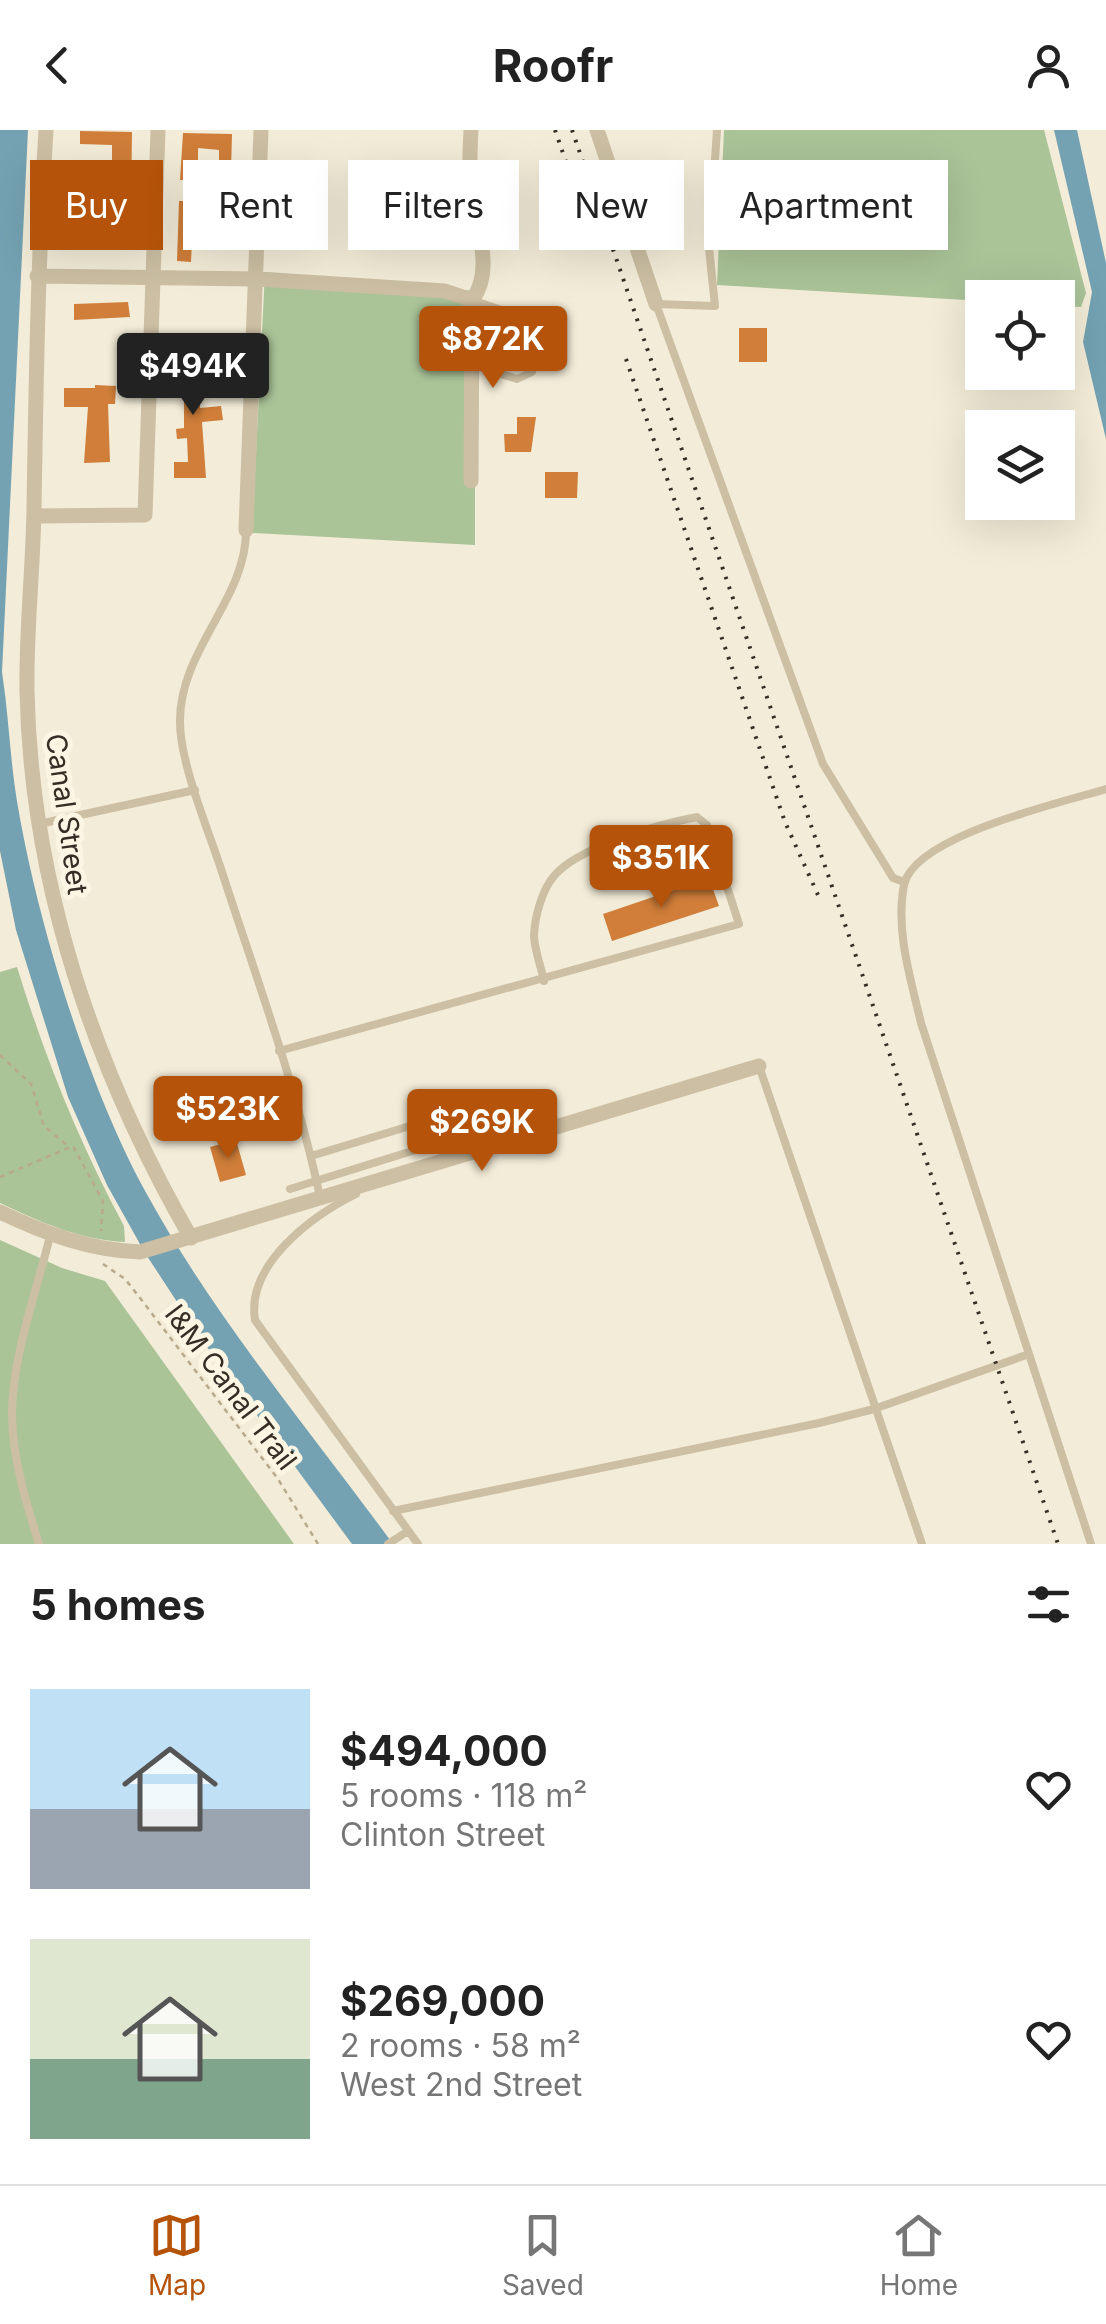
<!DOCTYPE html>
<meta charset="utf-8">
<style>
body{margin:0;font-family:Inter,sans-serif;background:#f2f2f2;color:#222;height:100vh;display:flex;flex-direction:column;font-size:38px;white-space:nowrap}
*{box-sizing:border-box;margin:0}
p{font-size:32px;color:#767676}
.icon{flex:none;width:55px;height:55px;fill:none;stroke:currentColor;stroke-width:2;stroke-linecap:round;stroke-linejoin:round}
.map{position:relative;height:1414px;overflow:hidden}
.sheet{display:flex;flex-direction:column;background:#fff;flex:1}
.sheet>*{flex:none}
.hud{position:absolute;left:30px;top:30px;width:1048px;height:90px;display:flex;gap:20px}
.buttons{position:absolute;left:965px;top:150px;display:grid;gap:20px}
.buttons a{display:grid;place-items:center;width:110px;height:110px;border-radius:0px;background:#fff;box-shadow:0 10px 40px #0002;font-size:50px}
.price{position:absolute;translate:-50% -85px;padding:0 22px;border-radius:10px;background:#b45309;color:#fff;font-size:32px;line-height:65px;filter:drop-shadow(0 2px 5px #0008)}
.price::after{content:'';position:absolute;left:50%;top:60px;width:30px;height:22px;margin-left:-15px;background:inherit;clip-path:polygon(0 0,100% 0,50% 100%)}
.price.active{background:#222;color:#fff}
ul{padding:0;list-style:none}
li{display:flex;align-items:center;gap:30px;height:250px;padding:0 30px}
li span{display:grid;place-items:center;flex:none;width:280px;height:200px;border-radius:0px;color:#555}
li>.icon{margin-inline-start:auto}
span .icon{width:120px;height:120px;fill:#fffc;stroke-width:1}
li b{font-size:42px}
h2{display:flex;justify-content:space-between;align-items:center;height:120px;padding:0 30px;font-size:42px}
.tag{padding:0 35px;border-radius:0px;background:#fff;box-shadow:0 10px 40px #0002;font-size:35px;line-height:90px}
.tag.active{background:#b45309;color:#fff}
header{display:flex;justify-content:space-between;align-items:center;height:130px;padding:0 30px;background:#fff;font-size:45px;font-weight:700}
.tabs{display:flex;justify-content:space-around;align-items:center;height:140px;border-top:2px solid #e0e0e0;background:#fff;font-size:28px;color:#767676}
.tabs a{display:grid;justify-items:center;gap:5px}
.tabs .active{color:#b45309}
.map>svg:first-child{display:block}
</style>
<header><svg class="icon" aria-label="back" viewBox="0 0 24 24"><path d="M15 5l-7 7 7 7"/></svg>Roofr<svg class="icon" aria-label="person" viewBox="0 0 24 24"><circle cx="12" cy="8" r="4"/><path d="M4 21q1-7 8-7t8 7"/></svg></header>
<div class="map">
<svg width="1106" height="1414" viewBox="0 0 1106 1414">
<rect width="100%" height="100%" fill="#f3ecd8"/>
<path fill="#aac397" d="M724,0H1044L1086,163L1081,177L1058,176V168H982V171L717,155Z
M265,142L475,161V415L252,403Z
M17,837C45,928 79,1012 124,1096L125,1112C80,1110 40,1092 0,1073V842Z
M0,1110L62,1138L105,1151L294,1414H0Z"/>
<path fill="#74a2b2" d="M0,0H28L2,542C9,587 10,632 18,677C38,794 88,956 144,1059C213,1186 308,1298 393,1414H352L204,1213L145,1123L107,1055L68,967L16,800L0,721Z
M1054,0H1077L1106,133V309L1083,212L1092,162Z"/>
<path fill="#d07e39" d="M80,1L132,2L131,75L98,74L99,57H112V15L80,14Z
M183,3L232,4L231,41H219V20L198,18V50H180Z
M439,36L440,55L412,56L411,37Z
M192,59H205V87H193L191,132L177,131L179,71H191Z
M128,172L130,187L74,190V174Z
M497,193L522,195L523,227H497Z
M739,198H767V232H739Z
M179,216L194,217L193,250H200V278L221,276L223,290L202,292L206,348H174V332H188L187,308L177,309L176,299L184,298V266H178Z
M95,255L116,256L115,274H108L110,332L84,333L88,277H64V258H95Z
M517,287H536L531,322H505L504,304H517Z
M545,342H578L577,368H545Z
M709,748L719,776L612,811L603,784Z
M236,1010L246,1045L220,1052L210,1017Z"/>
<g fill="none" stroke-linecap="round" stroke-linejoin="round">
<path stroke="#b8a98d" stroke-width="2.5" stroke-dasharray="5 5" stroke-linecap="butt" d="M0,925L31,954L44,996L68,1016
M0,1047L73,1016L103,1071L101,1101
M103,1134L125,1149L137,1164L278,1349L318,1414"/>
<path stroke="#ccbfa3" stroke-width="8" d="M717,0L709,118L715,176L656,174L823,634L893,748L904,752
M471,234L517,249L532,242L534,212L528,189L472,170
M246,401C246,470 179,520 180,592C180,633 208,699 221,739C256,847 296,955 320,1067
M39,694L195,660
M279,921L739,794L707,695L697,687C660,694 578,717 554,746C542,760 535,786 534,805C534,819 541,836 544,851
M759,936L922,1414
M311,1026L433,989L447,1030
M290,1059L441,1012
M356,1064C312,1086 246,1134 255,1190L418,1414
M393,1381L819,1293L874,1279L1029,1224
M39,1414C26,1372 13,1331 12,1286C12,1226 36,1164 50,1106
M388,1414L408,1401
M1091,1414L921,893C911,850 895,800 904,755C914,706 1060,673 1106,659"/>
<path stroke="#ccbfa3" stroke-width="15" d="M46,0C38,126 36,253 34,379C33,440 26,501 27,561C31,755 95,941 191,1108
M471,0C470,18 469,37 471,55C474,92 496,139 472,170L471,351
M597,0L656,174
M37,146L258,149L445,161L472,170
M34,386L145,385L158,0
M246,400L261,0
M0,1082C46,1104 89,1120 140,1122L759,936"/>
<path stroke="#362e25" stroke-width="4" stroke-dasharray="2.5 8" stroke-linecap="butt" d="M555,0L586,90
M572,0L1058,1414
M626,229L785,692L818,765"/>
</g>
<g text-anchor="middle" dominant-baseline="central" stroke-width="10" stroke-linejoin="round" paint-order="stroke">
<g font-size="28" fill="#362e25" stroke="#fbf5e4">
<text transform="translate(67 684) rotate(82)">Canal Street</text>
<text transform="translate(231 1257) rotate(53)">I&amp;M Canal Trail</text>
</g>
</g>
</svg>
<div class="buttons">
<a><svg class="icon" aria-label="locate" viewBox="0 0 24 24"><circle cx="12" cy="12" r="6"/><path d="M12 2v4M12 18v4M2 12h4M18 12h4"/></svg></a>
<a><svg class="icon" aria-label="layers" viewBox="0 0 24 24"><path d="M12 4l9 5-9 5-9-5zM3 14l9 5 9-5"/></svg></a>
</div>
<b class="price" style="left:493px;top:261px">$872K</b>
<b class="price active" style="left:193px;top:288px">$494K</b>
<b class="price" style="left:661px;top:780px">$351K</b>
<b class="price" style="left:228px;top:1031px">$523K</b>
<b class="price" style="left:482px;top:1044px">$269K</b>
<div class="hud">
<a class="tag active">Buy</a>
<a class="tag">Rent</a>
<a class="tag">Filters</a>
<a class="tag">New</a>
<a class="tag">Apartment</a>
</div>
</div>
<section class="sheet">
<h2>5 homes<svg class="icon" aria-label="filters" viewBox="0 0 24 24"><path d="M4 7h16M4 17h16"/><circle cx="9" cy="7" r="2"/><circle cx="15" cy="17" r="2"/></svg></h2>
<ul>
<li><span style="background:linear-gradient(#bfe0f5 60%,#9aa5b1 0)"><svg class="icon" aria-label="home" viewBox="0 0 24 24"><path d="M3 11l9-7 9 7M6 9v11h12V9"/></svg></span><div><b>$494,000</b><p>5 rooms · 118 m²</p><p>Clinton Street</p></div><svg class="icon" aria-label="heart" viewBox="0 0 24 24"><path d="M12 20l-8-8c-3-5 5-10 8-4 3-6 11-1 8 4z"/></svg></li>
<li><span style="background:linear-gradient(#dfe7d0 60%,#7fa58c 0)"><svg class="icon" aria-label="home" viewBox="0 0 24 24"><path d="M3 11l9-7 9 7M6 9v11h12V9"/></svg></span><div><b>$269,000</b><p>2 rooms · 58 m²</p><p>West 2nd Street</p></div><svg class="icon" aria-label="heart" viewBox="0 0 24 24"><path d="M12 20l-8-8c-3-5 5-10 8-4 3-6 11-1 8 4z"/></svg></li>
</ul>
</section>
<nav class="tabs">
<a class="active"><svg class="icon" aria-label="map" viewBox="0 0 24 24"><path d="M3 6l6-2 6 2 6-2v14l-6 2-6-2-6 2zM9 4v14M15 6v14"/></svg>Map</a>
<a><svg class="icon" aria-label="saved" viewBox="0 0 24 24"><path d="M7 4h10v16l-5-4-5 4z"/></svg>Saved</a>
<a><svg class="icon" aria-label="home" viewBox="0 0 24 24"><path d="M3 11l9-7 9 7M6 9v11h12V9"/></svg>Home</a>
</nav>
